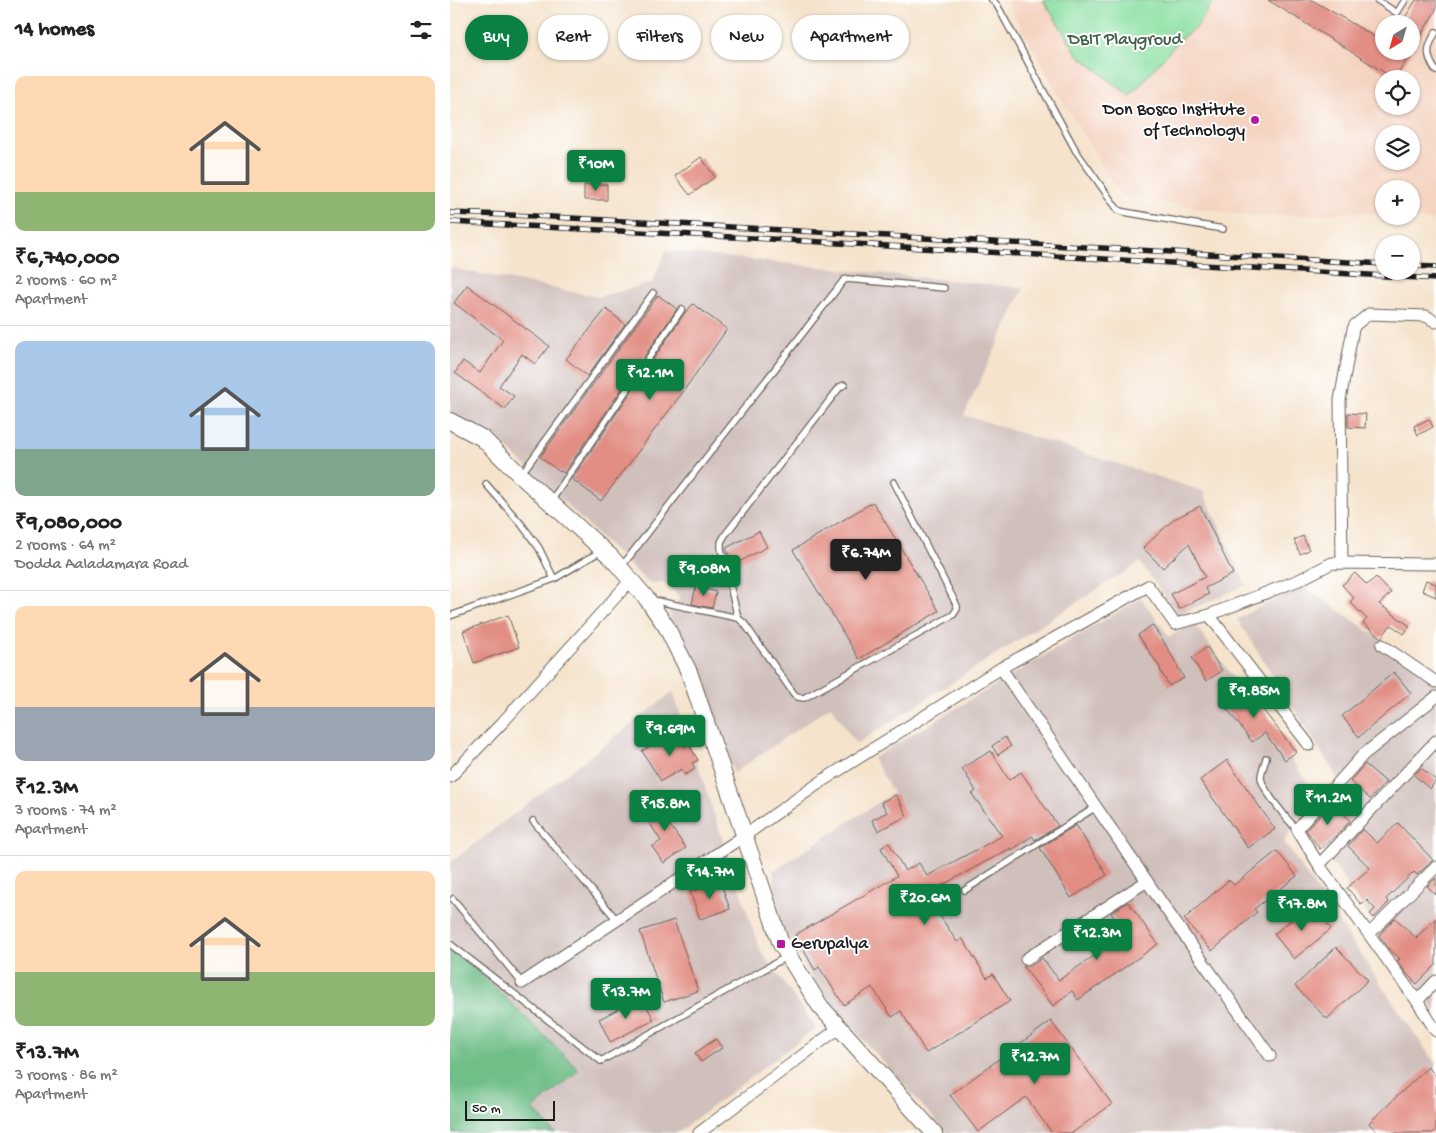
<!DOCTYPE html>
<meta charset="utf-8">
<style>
body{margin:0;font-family:"Gochi Hand",sans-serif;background:#f2f2f2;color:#222;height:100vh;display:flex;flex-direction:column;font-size:19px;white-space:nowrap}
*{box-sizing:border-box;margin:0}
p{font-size:16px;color:#767676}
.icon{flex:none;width:28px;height:28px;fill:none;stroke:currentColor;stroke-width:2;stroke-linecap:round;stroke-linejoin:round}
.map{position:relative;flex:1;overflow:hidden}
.side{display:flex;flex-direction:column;background:#fff;width:450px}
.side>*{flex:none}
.banner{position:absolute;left:15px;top:15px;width:475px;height:45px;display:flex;gap:10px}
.needle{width:32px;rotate:217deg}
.fabs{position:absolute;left:925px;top:15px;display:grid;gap:10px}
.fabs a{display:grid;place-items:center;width:45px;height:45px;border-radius:50%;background:#fff;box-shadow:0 1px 4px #0004;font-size:25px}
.scale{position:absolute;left:15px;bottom:12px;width:90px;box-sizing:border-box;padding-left:5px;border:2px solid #1c1c1c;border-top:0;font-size:14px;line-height:18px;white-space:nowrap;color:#1c1c1c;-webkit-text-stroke:4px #fff;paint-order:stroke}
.price{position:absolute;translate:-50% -42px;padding:0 11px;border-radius:5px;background:#0b8043;color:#fff;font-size:16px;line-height:32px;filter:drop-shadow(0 1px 2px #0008)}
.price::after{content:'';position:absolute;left:50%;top:30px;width:15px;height:11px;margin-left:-8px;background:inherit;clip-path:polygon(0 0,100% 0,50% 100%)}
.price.active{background:#222;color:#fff}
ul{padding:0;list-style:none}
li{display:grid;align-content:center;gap:10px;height:265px;padding:0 15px}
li+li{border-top:1px solid #e0e0e0}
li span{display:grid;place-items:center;height:155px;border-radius:10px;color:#555}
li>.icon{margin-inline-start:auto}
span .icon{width:90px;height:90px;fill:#fffc;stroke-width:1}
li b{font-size:21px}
h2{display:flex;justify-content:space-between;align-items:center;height:60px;padding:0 15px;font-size:21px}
.pill{padding:0 18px;border-radius:22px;background:#fff;box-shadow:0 1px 4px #0004;font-size:18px;line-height:45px}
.pill.active{background:#0b8043;color:#fff}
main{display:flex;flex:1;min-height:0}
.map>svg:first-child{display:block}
</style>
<main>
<section class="side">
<h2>14 homes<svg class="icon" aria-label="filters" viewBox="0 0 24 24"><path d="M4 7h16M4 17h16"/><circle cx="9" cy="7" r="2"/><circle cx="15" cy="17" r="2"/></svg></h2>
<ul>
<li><span style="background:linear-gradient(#ffd9b3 75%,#8fb573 0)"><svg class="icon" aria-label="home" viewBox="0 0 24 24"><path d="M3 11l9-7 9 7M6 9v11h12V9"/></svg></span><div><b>₹6,740,000</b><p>2 rooms · 60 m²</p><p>Apartment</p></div></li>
<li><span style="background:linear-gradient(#a9c7e8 70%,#7fa58c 0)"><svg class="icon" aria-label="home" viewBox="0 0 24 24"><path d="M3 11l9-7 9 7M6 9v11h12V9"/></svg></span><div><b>₹9,080,000</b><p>2 rooms · 64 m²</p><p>Dodda Aaladamara Road</p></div></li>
<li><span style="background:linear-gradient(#ffd9b3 65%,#9aa5b1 0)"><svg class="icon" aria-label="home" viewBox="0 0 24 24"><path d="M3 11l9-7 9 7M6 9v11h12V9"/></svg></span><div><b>₹12.3M</b><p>3 rooms · 74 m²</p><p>Apartment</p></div></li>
<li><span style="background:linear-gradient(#ffd9b3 65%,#8fb573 0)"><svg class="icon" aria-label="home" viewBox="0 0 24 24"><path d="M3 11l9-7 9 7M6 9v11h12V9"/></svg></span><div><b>₹13.7M</b><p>3 rooms · 86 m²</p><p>Apartment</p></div></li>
</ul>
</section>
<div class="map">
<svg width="986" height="1133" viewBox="0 0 986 1133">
<rect width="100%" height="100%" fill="#fff"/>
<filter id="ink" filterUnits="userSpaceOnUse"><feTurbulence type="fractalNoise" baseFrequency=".02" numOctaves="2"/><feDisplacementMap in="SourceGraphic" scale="10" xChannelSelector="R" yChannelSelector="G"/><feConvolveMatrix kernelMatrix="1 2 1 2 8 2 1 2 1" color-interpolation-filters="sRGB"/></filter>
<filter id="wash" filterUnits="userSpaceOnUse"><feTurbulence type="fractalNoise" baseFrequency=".0096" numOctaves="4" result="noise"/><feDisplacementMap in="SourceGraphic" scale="20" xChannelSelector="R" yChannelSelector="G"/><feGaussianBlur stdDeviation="1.12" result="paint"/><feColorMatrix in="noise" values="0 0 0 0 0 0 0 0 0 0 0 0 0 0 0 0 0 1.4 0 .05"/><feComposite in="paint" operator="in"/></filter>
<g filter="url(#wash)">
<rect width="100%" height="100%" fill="#f5e3cc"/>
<path fill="#f4d3c0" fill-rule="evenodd" d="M556,0H986V221L947,216H961V189H934V215L909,212L809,217L671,196L608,94ZM934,24H961V51H934ZM934,79H961V106H934ZM934,134H961V161H934Z"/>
<path fill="#d0c0bc" d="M216,251L574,288L514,415L753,491L796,585L728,615L690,562L406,744L381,706L284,773L218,611L231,598L215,583H198L48,439L0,417V268L148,297L202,283Z
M852,585L986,677V1011L858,829L889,780L787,619Z
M691,598L719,637L744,623L864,791L834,842L986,1065V1133H497L373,995L331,928L323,871L443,793L423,758Z
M223,692L310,950L366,1028L227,1133H105L83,1110L129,1071L0,943V863Z"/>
<path fill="#8adfa2" stroke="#537e5f" d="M593,0H764L746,28L731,38L680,96L628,55Z"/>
<path fill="#6fbe88" stroke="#466d52" d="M0,943L129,1070L83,1109L105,1133H0Z"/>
<g id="blocks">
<path fill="#e28e84" d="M818,0H862L934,42V51H961V24H951L966,0H986V10L945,79Z
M251,157L265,177L240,195L225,176Z
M157,184V200H134V185Z
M17,285L99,346L85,364L72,354L49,386L64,396L55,409L5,373L13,361L30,373L53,340L4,303Z
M208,295L227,309L114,473L111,471L110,472L90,457Z
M243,304L277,329L230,396L151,501L122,479L234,314Z
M156,309L175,324L137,376L116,359Z
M898,413L916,414L915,428L898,427Z
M979,419L983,427L968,435L964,426Z
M423,502L489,611L409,659L343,550Z
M750,506L783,574L755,588L759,594L729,609L721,594L755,577L739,544L713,568L693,548L724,519Z
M309,531L317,547L283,565L276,548Z
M853,536L859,550L850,554L844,540Z
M905,573L917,585L926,577L941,593L929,604L960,626L954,634L941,625L931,638L913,623L917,619L900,602L904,598L892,585Z
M976,580L986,584V597L972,591Z
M246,586L266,592L262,608L242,604Z
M58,615L69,647L24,663L13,631Z
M702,625L714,642L734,678L719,686L710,670L711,669L688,635Z
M757,647L772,671L756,681L742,658Z
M944,672L961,693L909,737L892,716Z
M791,682L846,752L835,760L815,733L802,742L769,698Z
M225,731L235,747L239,745L248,760L242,763L245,769L235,775L232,769L211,781L192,751Z
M555,737L561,746L548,755L542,746Z
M541,751L559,780L571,772L608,826L585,840L582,836L562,850L561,848L485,889L490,897L481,902L507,942L512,938L537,978L543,974L560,1001L476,1053L451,1011L442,1017L422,987L394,1005L369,967L365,970L345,935L447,876L431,848L439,843L455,871L469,863L477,876L552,836L522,794L526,791L512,768Z
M777,760L825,829L798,848L750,780Z
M915,764L936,782L920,799L900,781Z
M971,768L986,780L980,789L964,775Z
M446,795L457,816L428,831L422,820L437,812L431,802Z
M212,798L226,819L219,824L236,848L214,863L202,847L211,841L199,822L207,817L200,806Z
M885,803L900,821L887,835L870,849L856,830L867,818Z
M948,823L983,860L967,875L964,872L936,899L939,902L924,918L920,914L925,909L917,900L911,904L897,888L920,868L898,846L913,829L927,843Z
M626,825L657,875L621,898L590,848Z
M827,851L847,876L804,909L807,912L762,951L734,919L779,880L784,885Z
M986,878V895L977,886Z
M270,881L280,909L250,919L240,892Z
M678,902L708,944L628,1000L622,991L603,1006L573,966H580L592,958L609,980L676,934L661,913Z
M861,904L881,929L844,959L824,934Z
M945,918L966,938L986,918V965L967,984L957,974L947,961L950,959L938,948L929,935Z
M224,920L248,991L214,1002L190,931Z
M886,947L918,980L877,1019L845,986Z
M192,997L204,1020L160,1042L149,1019Z
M601,1021L662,1104L622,1133H602L576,1097L528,1132L500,1095Z
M266,1039L272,1048L251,1062L245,1053Z
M978,1067L986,1076V1130L983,1133H928L919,1123Z"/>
</g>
</g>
<g filter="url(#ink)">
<use href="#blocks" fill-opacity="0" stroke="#68625a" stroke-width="1"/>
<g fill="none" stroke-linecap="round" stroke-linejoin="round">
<g stroke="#68625a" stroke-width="8">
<path id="lane" d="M542,0L547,5L626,151L668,210L674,212L773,229
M927,0L947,13L955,0
M986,32C977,47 975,55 986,71
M72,473L203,293
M36,484L72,525L89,548L104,579
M101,501L232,309
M172,566L394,280L398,279L494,288
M202,600L288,618L294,623L344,694L348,697L354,698L503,615L507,609V606L444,482
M0,616L104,579L151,551
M288,618L271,549V542L275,535L390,387L394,385
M816,758C815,764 811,771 811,777C811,788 839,822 847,829
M83,821L167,920
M515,890L646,807
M3,899L72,983
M0,944L151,1061L336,957"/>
</g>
<g stroke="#68625a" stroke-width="13">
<path id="street" d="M892,563L890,400L903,329L905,325L919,314L976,316L986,322
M759,615L859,745
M932,645L986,682
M551,668L729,928L820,1056
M986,697L913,755L847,829L869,865L967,1001L986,1031
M0,777L52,723L181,580
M869,865L986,741
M919,934L986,867
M576,959L697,881
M72,983L294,836L375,779L551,668L698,586L725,624L759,615L849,580L882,563L986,564
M967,1001L986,981
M249,1133L389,1028"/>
</g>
<g stroke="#68625a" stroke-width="18">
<path id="secondary" d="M0,421L32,438L70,475L161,557L197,599L216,626L239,672L331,944L370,1006L484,1133"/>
</g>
<use href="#lane" stroke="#fff" stroke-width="5.5"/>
<use href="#street" stroke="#fff" stroke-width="11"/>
<use href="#secondary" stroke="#fff" stroke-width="16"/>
<g stroke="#1c1c1c" stroke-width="5.5">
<path id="rail" d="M0,213L85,216L934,264
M0,222L339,240L986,279
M961,266L986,267"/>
</g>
<use href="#rail" stroke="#fff" stroke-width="4" stroke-dasharray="11" stroke-linecap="butt"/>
</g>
</g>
<g fill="#b5179e" stroke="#fff" stroke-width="2">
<circle cx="805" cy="120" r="5"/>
<rect x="326" y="939" width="10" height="10" rx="2.5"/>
</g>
<g text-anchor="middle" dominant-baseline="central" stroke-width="4" stroke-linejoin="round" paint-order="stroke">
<g font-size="18" fill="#42604b" stroke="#fff">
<text x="675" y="40">DBIT Playgroud</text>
</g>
<g font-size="18" fill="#1c1c1c" stroke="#fff" text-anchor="end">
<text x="795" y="110">Don Bosco Institute<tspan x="795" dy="21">of Technology</tspan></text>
<text x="341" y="944" text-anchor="start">Gerupalya</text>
</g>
</g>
</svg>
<div class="fabs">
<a><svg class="needle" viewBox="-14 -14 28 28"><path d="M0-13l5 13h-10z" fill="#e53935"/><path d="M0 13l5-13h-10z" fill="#767676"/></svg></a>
<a><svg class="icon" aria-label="locate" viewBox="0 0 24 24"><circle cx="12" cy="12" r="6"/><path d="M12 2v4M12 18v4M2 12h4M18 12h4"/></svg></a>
<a><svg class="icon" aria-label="layers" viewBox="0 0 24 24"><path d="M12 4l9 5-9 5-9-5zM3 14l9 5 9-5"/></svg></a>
<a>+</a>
<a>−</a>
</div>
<div class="scale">50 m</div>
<b class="price" style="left:146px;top:192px">₹10M</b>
<b class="price" style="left:200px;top:401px">₹12.1M</b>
<b class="price active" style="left:416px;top:581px">₹6.74M</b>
<b class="price" style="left:254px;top:597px">₹9.08M</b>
<b class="price" style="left:804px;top:719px">₹9.85M</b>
<b class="price" style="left:220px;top:757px">₹9.69M</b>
<b class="price" style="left:878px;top:826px">₹11.2M</b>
<b class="price" style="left:215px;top:832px">₹15.8M</b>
<b class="price" style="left:260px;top:900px">₹14.7M</b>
<b class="price" style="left:475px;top:926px">₹20.6M</b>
<b class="price" style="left:852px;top:932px">₹17.8M</b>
<b class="price" style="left:647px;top:961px">₹12.3M</b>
<b class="price" style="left:176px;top:1020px">₹13.7M</b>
<b class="price" style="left:585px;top:1085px">₹12.7M</b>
<div class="banner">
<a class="pill active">Buy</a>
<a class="pill">Rent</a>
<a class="pill">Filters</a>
<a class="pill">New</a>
<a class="pill">Apartment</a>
</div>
</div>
</main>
